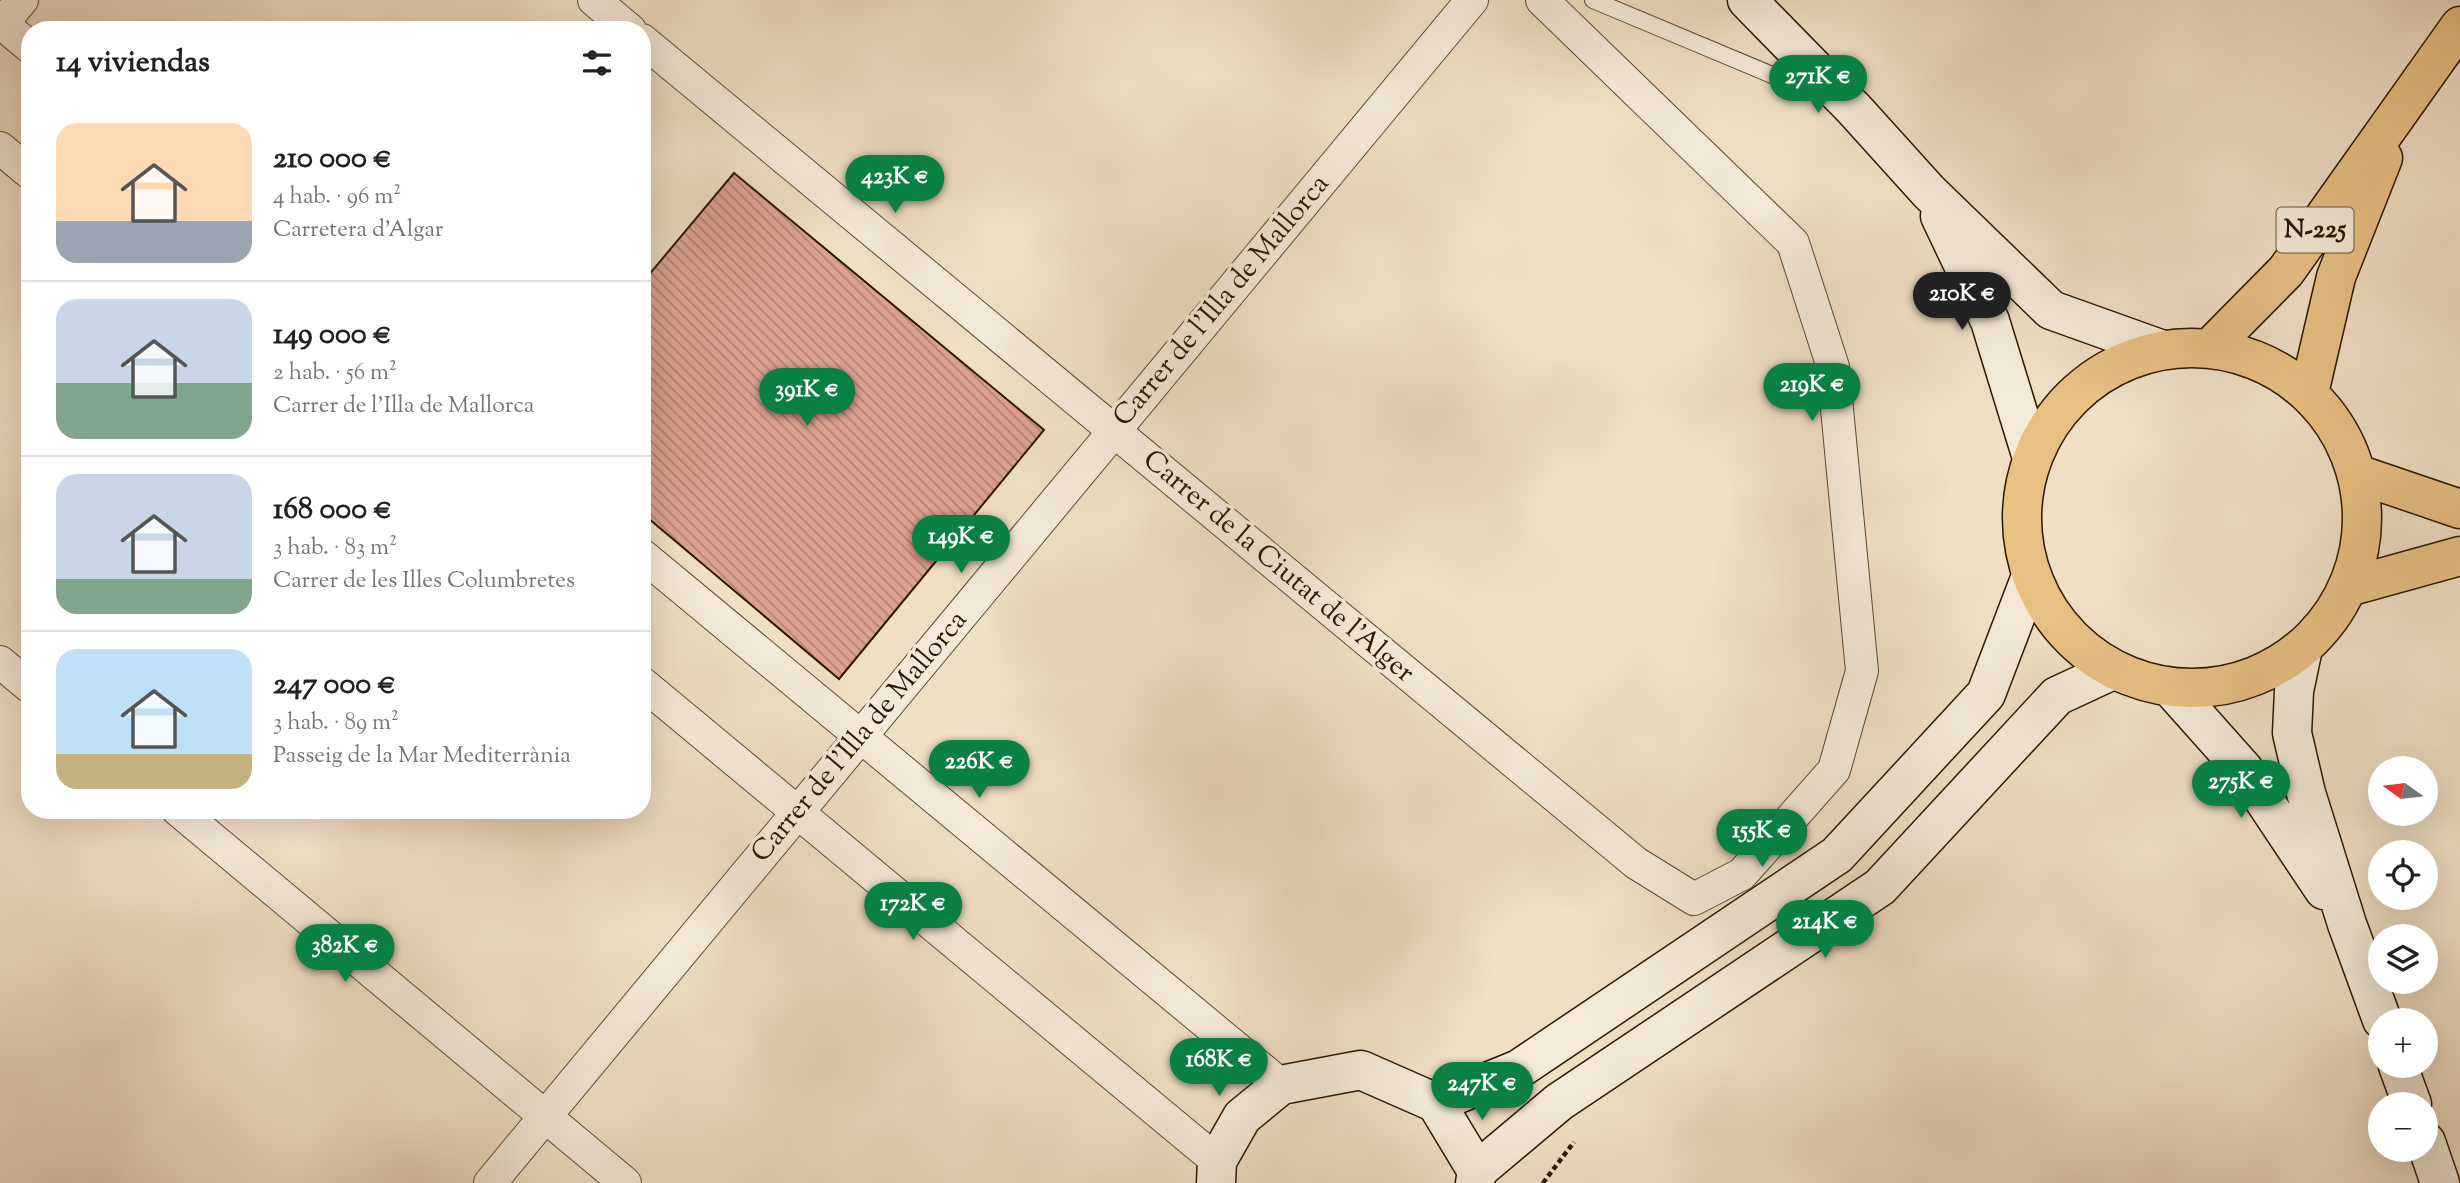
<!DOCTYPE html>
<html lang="es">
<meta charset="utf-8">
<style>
body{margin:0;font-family:"Sorts Mill Goudy",serif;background:#f2f2f2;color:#202124;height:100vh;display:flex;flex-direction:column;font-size:26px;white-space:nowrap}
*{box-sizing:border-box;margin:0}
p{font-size:23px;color:#757577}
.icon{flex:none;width:38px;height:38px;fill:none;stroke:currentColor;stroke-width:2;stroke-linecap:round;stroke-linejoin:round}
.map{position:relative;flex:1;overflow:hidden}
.sheet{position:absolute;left:21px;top:21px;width:630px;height:798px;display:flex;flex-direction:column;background:#fff;border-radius:28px;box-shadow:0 7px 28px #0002}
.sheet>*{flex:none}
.needle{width:46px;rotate:284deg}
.buttons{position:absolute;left:2368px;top:756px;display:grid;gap:14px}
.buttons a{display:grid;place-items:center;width:70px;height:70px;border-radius:50%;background:#fff;box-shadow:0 7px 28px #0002;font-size:35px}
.price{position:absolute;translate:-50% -60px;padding:0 16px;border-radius:24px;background:#0b8043;color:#fff;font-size:23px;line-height:46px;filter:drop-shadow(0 2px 4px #0008)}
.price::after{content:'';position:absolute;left:50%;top:42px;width:21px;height:16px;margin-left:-10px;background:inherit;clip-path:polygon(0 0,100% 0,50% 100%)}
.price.active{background:#222;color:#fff}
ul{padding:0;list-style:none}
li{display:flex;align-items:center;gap:21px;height:175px;padding:0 35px}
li+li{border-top:2px solid #e0e0e0}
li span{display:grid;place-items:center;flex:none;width:196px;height:140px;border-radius:21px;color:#555}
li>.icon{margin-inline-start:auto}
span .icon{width:84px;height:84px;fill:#fffc;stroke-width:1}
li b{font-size:30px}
h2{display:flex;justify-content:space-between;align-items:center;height:84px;padding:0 35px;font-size:30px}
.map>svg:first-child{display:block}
</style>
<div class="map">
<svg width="2460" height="1183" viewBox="0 0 2460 1183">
<defs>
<pattern id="building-back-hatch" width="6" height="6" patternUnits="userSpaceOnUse" patternTransform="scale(1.75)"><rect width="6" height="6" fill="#dda191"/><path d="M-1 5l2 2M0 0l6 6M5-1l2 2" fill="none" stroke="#b38274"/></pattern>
</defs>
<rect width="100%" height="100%" fill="#f0dfc5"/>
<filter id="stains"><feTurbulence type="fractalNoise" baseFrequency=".00286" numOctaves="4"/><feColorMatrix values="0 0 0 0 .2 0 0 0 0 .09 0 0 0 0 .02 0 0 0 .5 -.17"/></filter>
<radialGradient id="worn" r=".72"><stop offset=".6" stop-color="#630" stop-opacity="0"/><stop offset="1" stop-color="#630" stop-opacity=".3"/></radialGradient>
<path fill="url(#building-back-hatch)" stroke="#2b1700" stroke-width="2" d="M734,173L1044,430L839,679L642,513V283Z"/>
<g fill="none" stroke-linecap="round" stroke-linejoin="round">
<g stroke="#5c4931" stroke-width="18">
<path id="lane" d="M1593,0L1827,98"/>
</g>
<g stroke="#5c4931" stroke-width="34">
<path id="street" d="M594,0L630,30
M0,22L30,47
M0,26L22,0
M642,40L1636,863L1694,899L1742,874L1834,770L1862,671L1833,367L1793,243L1542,0
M0,148L30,173
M642,555L1281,1085
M0,662L30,687
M642,683L1217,1161
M178,810L625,1183
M490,1183L1472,0"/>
</g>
<g stroke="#2b1700" stroke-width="41">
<path id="secondary" d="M1747,0L1854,109L1929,192L2051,310L2160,349
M1940,216L1990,321L2032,458
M2303,648L2294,691L2292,733L2306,793L2347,924L2382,1020
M2171,688L2244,770L2324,890
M2398,1066L2412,1104
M1436,1103L1519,1069L1837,855L1986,694L2031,576
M2426,1142L2440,1183
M1477,1171L1559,1102L1880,887L2057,696L2113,670
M1216,1183L1217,1161L1242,1117L1281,1085L1361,1070L1436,1103L1477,1171L1475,1183"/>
</g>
<g stroke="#2b1700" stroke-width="41">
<path id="highway" d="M2211,347L2286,271L2460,26
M2022 518a170 170 0 1 1 340 0a170 170 0 1 1-340 0Z
M2309,393L2336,277L2383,158
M2357,474L2460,509
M2348,587L2460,556"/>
</g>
<path stroke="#2b1700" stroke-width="4.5" stroke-dasharray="5 3.5" stroke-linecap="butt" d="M1543,1183L1574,1142"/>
<use href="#lane" stroke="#f5ead9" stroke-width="16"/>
<use href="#street" stroke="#f5ead9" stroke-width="32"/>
<use href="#secondary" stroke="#f5ead9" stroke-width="38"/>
<use href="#highway" stroke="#e8c082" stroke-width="38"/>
</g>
<g text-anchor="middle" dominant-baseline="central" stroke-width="7" stroke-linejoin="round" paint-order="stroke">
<rect fill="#f5ead9" stroke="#685641" stroke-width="2" x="2276.5" y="207.5" width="77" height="45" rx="5"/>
<g font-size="26" font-weight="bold" fill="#2b1700">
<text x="2315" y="230">N-225</text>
</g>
<g font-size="28" fill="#2b1700" stroke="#f5ead9">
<text transform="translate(1222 301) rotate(-50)">Carrer de l'Illa de Mallorca</text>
<text transform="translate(1278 567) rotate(40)">Carrer de la Ciutat de l'Alger</text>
<text transform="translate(860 737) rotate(-50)">Carrer de l'Illa de Mallorca</text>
</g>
</g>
<rect width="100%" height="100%" filter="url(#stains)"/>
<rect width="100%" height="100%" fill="url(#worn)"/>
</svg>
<div class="buttons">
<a><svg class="needle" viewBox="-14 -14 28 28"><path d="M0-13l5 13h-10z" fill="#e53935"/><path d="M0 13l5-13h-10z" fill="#757577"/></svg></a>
<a><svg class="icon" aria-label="locate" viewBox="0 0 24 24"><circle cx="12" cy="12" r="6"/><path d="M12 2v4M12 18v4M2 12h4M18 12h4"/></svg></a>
<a><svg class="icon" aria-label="layers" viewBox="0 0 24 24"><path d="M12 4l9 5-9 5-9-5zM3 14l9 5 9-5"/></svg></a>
<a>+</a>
<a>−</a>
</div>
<b class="price" style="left:1818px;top:115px">271K €</b>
<b class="price" style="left:895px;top:215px">423K €</b>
<b class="price active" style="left:1962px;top:332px">210K €</b>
<b class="price" style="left:1812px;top:423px">219K €</b>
<b class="price" style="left:807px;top:428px">391K €</b>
<b class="price" style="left:961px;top:575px">149K €</b>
<b class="price" style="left:979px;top:800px">226K €</b>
<b class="price" style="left:2241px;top:820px">275K €</b>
<b class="price" style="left:1762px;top:869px">155K €</b>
<b class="price" style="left:913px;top:942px">172K €</b>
<b class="price" style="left:1825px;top:960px">214K €</b>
<b class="price" style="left:345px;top:984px">382K €</b>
<b class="price" style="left:1219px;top:1098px">168K €</b>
<b class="price" style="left:1482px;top:1122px">247K €</b>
<section class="sheet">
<h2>14 viviendas<svg class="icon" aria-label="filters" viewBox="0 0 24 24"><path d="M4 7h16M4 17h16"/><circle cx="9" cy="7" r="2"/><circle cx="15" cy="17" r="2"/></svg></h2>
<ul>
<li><span style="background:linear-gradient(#ffd9b3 70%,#9aa5b1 0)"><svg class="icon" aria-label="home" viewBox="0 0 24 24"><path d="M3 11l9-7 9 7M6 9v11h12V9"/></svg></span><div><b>210 000 €</b><p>4 hab. · 96 m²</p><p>Carretera d'Algar</p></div></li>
<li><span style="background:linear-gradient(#c9d6e8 60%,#7fa58c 0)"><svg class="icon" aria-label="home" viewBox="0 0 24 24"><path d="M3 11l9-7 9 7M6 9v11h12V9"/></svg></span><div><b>149 000 €</b><p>2 hab. · 56 m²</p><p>Carrer de l'Illa de Mallorca</p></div></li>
<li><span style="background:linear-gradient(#c9d6e8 75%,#7fa58c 0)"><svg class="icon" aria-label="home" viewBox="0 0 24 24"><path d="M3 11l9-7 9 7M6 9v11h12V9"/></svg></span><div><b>168 000 €</b><p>3 hab. · 83 m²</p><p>Carrer de les Illes Columbretes</p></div></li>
<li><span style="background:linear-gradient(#bfe0f5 75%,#c2b280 0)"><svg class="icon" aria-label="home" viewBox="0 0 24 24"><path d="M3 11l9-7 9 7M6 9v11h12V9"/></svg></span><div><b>247 000 €</b><p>3 hab. · 89 m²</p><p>Passeig de la Mar Mediterrània</p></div></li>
</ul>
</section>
</div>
